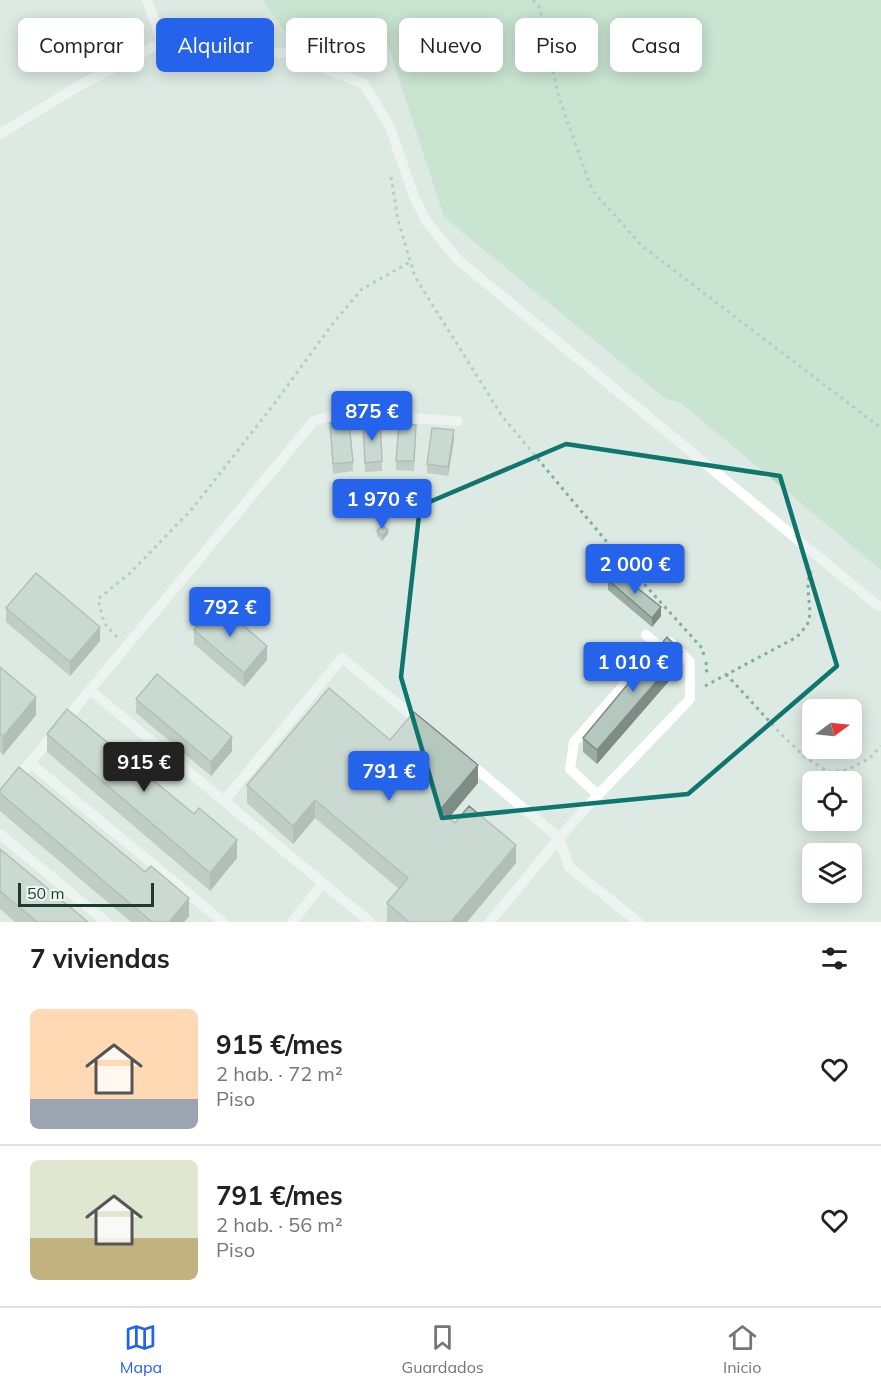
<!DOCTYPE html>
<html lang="es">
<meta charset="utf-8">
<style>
body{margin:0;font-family:Mulish,sans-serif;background:#f6f6f6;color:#222;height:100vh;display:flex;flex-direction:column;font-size:22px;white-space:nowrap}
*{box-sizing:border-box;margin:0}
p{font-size:20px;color:#767676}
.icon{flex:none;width:33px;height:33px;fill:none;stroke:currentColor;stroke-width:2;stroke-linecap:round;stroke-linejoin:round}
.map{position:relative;height:922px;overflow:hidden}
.details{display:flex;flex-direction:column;background:#fff;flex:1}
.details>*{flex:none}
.top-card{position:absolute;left:18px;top:18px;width:846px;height:54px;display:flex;gap:12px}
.needle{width:39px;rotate:75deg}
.controls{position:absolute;left:802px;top:699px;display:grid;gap:12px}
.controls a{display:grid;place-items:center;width:60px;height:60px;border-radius:9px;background:#fff;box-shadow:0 3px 15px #0003;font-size:30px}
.scale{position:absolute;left:18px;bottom:15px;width:136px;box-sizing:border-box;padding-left:6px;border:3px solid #1d3b30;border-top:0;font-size:16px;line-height:21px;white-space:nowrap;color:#1d3b30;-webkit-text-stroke:4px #edf7f1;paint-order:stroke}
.price{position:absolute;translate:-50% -51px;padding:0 14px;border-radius:6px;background:#2563eb;color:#fff;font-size:20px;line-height:39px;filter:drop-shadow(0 2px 3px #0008)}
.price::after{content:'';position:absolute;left:50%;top:36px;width:18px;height:14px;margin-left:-9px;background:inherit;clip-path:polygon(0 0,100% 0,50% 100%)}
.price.on{background:#222;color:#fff}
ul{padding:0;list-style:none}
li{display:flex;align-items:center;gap:18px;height:150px;padding:0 30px}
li+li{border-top:2px solid #e0e0e0}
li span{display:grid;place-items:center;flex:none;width:168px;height:120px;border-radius:9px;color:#555}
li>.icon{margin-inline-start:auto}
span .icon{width:72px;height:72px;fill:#fffc;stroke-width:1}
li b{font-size:26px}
h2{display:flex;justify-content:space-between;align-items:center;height:72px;padding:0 30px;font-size:26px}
.pill{padding:0 21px;border-radius:9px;background:#fff;box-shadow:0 3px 15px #0003;font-size:21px;line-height:54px}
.pill.on{background:#2563eb;color:#fff}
.menu{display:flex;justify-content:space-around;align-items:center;height:84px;border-top:2px solid #e0e0e0;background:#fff;font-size:16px;color:#767676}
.menu a{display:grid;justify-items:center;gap:3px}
.menu .on{color:#2563eb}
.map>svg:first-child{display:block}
</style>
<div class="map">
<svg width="881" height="922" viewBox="0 0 881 922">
<rect width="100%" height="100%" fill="#dceae3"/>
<path fill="#b2debb" d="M263,0H881V570L681,403L666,399L444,217L388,45L290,39Z"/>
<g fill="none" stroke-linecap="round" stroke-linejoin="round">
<path stroke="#79b19b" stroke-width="3" stroke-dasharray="3 4.5" stroke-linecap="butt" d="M533,0L540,8L559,98L592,190L642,246L881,428
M391,177L398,220L415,277L502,416L617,554L702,648L704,656
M117,637L104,623L98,599L130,573L192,509L271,408L334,322L362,289L410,262
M706,662L707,668L706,676
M726,674L781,734L806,758L829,772L847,770L870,758L881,746
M705,686L797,637C800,633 804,629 807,625C815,609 802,587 812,571"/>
<path stroke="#fff" stroke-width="10" d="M147,0L160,36L190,47L286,53L364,84L390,127L414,197L427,222L457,259L877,605L881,606
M0,134L80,85L169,39
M646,635L660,647
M90,690L314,421L338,414L458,421
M467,761L559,838L490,922
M30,763L223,922
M598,795L570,769L574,742L636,671L660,647L670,642L690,662V699L598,795L559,838L569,867L638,922
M0,799L90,690L370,922
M224,801L342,658L421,723
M0,834L106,922
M292,922L323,883"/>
</g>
<path fill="#9baca3" d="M363,422L382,461V471L365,472Z
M330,423L353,462V471L333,474Z
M416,434L414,471L396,470V461Z
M454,440L448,476L427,473V464Z
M377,531L388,534L382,541L377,536Z
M608,580L661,616L652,627L608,590Z
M6,608L100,641L70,676L6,622Z
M194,630L267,660L244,687L194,644Z
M682,666L597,764L583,752V738Z
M0,667L36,715L3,755L0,752Z
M136,699L232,751L211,776L136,713Z
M47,734L237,858L210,891L47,752Z
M390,740L478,783L449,818L455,823L516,863L467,922H387V903L399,889L315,818L293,844L247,803V785Z
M0,790L189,916L184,922H131L0,811Z
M0,849L88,922H15L0,909Z"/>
<path fill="#7e8c85" d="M454,430V440L448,476V467Z
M388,530V534L382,541V536Z
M661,607V616L652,627V618Z
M100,627V641L70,676V662Z
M267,646V660L244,687V673Z
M682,652V666L597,764V750Z
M36,697V715L3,755V737Z
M232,737V751L211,776V762Z
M478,765V783L440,828V810Z
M315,800V818L293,844V826Z
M237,840V858L210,891V873Z
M516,845V863L467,922H451Z
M189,898V916L184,922H169Z"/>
<path fill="#b4c8be" stroke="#7e8c85" stroke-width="1.5" d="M380,421L382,461L365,463L363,422Z
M349,422L353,462L333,464L330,423Z
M399,424L416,425L414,461H396Z
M432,428L454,430L448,467L427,464Z
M382,525L388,530L382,536L377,531Z
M616,571L661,607L652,618L608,580Z
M36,573L100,627L70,662L6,608Z
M217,603L267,646L244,673L194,630Z
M667,637L682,652L597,750L583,738Z
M0,667L36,697L3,737L0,734Z
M157,674L232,737L211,762L136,699Z
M329,688L390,740L414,712L478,765L440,810L455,823L469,806L516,845L451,922H409L387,903L408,878L315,800L293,826L247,785Z
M67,709L194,814L199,808L237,840L210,873L47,734Z
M19,767L145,872L151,866L189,898L169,922H152L0,793V790Z
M0,849L88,922H37L0,891Z"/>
<path d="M0 0H881V922H0ZM566,444L780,476L837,666L688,794L442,818L401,677L420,506Z" fill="#dceae3" fill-opacity=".55" fill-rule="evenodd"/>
<path fill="none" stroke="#0f766e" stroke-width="4.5" stroke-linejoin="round" d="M566,444L780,476L837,666L688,794L442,818L401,677L420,506Z"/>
</svg>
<div class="controls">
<a><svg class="needle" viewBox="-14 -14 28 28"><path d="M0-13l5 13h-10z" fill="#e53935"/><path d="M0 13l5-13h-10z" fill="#767676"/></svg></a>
<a><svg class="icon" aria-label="locate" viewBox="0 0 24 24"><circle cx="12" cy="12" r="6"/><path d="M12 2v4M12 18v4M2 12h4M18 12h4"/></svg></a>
<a><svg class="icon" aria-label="layers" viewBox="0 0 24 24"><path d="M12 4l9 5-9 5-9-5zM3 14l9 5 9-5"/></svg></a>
</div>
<div class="scale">50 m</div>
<b class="price" style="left:372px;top:442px">875 €</b>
<b class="price" style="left:382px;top:530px">1 970 €</b>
<b class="price" style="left:635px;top:595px">2 000 €</b>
<b class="price" style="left:230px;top:638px">792 €</b>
<b class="price" style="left:633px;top:693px">1 010 €</b>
<b class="price on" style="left:144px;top:793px">915 €</b>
<b class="price" style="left:389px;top:802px">791 €</b>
<div class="top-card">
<a class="pill">Comprar</a>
<a class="pill on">Alquilar</a>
<a class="pill">Filtros</a>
<a class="pill">Nuevo</a>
<a class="pill">Piso</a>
<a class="pill">Casa</a>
</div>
</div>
<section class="details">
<h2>7 viviendas<svg class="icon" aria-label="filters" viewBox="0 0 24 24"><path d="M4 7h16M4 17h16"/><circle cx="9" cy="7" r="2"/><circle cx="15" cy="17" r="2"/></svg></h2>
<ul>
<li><span style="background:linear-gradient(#ffd9b3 75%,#9aa5b1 0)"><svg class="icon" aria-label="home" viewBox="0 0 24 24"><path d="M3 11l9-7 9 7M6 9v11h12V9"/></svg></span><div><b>915 €/mes</b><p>2 hab. · 72 m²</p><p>Piso</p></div><svg class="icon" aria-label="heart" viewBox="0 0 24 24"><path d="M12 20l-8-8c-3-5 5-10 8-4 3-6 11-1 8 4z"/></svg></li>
<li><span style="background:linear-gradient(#dfe7d0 65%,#c2b280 0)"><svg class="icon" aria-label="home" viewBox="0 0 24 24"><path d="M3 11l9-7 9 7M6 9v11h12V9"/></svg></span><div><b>791 €/mes</b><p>2 hab. · 56 m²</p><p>Piso</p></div><svg class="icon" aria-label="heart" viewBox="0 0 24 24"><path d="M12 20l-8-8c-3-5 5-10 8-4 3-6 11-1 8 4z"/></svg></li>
</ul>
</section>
<nav class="menu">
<a class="on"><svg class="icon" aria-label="map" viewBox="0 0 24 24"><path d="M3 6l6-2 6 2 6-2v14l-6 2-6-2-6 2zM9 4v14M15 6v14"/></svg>Mapa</a>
<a><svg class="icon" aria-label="saved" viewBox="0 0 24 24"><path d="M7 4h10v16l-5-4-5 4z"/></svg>Guardados</a>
<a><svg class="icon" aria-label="home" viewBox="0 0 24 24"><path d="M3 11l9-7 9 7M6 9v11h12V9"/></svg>Inicio</a>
</nav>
